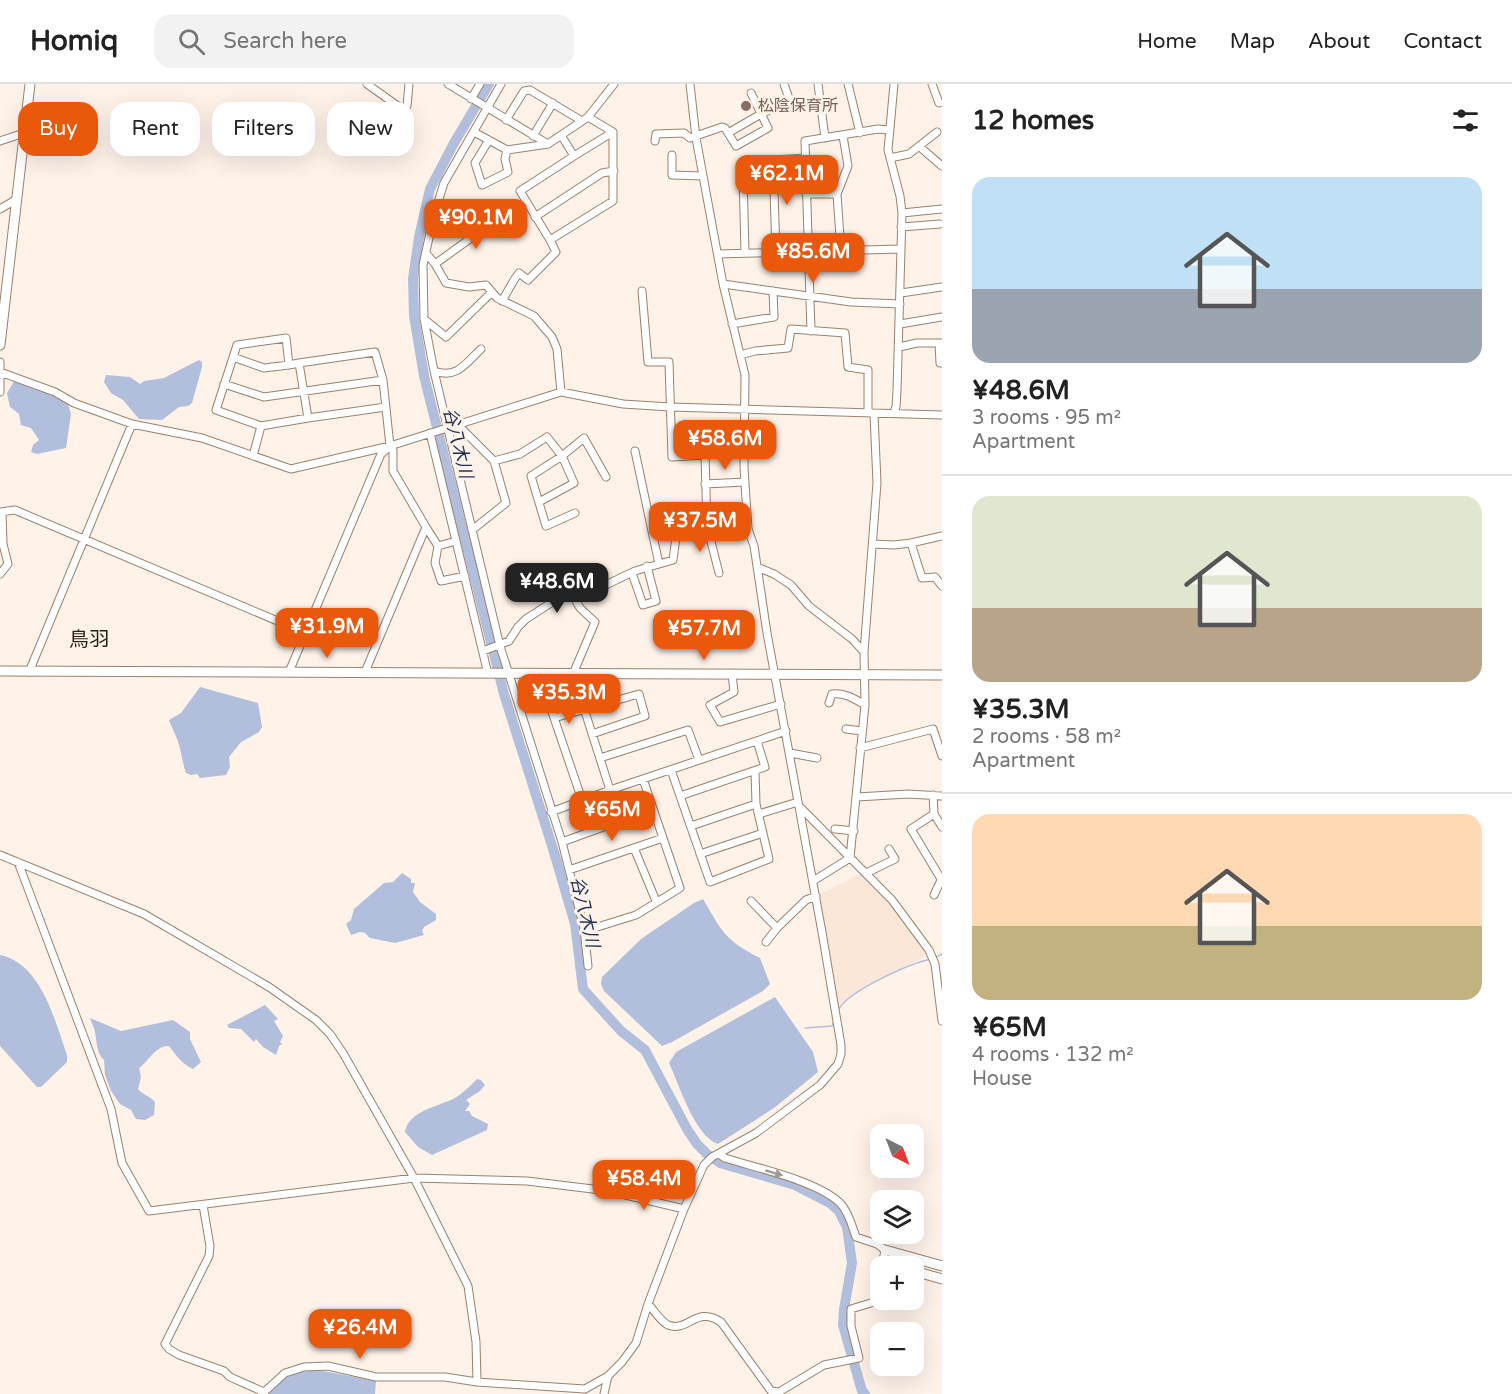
<!DOCTYPE html>
<meta charset="utf-8">
<style>
body{margin:0;font-family:"Varela Round","Noto Sans JP",sans-serif;background:#f2f2f2;color:#222;height:100vh;display:flex;flex-direction:column;font-size:22px;white-space:nowrap}
*{box-sizing:border-box;margin:0}
p{font-size:20px;color:#767676}
.icon{flex:none;width:33px;height:33px;fill:none;stroke:currentColor;stroke-width:2;stroke-linecap:round;stroke-linejoin:round}
.map{position:relative;flex:1;overflow:hidden}
.drawer{display:flex;flex-direction:column;background:#fff;width:570px}
.drawer>*{flex:none}
.guide{position:absolute;left:18px;top:18px;width:570px;height:54px;display:flex;gap:12px}
.needle{width:39px;rotate:138deg}
.buttons{position:absolute;left:870px;top:1040px;display:grid;gap:12px}
.buttons a{display:grid;place-items:center;width:54px;height:54px;border-radius:12px;background:#fff;box-shadow:0 6px 24px #0002;font-size:30px}
.price{position:absolute;translate:-50% -51px;padding:0 14px;border-radius:12px;background:#ea580c;color:#fff;font-size:20px;line-height:39px;filter:drop-shadow(0 2px 3px #0008)}
.price::after{content:'';position:absolute;left:50%;top:36px;width:18px;height:14px;margin-left:-9px;background:inherit;clip-path:polygon(0 0,100% 0,50% 100%)}
.price.active{background:#222;color:#fff}
ul{padding:0;list-style:none}
li{display:grid;align-content:center;gap:12px;height:318px;padding:0 30px}
li+li{border-top:2px solid #e0e0e0}
li span{display:grid;place-items:center;height:186px;border-radius:18px;color:#555}
li>.icon{margin-inline-start:auto}
span .icon{width:108px;height:108px;fill:#fffc;stroke-width:1}
li b{font-size:26px}
h2{display:flex;justify-content:space-between;align-items:center;height:72px;padding:0 30px;font-size:26px}
.tag{padding:0 21px;border-radius:18px;background:#fff;box-shadow:0 6px 24px #0002;font-size:21px;line-height:54px}
.tag.active{background:#ea580c;color:#fff}
header{display:flex;align-items:center;gap:36px;box-sizing:border-box;height:84px;padding:0 30px;background:#fff;border-bottom:2px solid #e0e0e0}
header strong{font-size:28px}
nav{display:flex;gap:33px;margin-inline-start:auto;font-size:21px}
.search{width:420px;height:54px;background:#f2f2f2;display:flex;align-items:center;gap:15px;box-sizing:border-box;padding:0 21px;border-radius:18px;color:#767676;font-size:22px}
main{display:flex;flex:1;min-height:0}
.map>svg:first-child{display:block}
</style>
<header>
<strong>Homiq</strong>
<div class="search"><svg class="icon" aria-label="search" viewBox="0 0 24 24"><circle cx="10" cy="10" r="6"/><path d="M15 15l6 6"/></svg>Search here</div>
<nav><a>Home</a><a>Map</a><a>About</a><a>Contact</a></nav>
</header>
<main>
<div class="map">
<svg width="942" height="1310" viewBox="0 0 942 1310">
<rect width="100%" height="100%" fill="#fef2e9"/>
<path fill="#fae7d7" d="M862,789L893,822L921,857L928,871L866,902L837,922L818,811Z"/>
<path fill="#b1bfdc" d="M199,276L202,278V283L192,319L188,322L179,323L162,336L139,335L123,316L111,309L104,298L106,291L130,293L140,300L144,297L164,294Z
M14,297L50,309L68,320L71,330L66,364L37,370L31,368L33,361L39,356L31,344L21,341L19,330L10,323L7,309Z
M200,603L258,619L262,643L259,648L241,658L229,673L230,683L226,691L200,694L197,690L191,691L186,689C183,681 182,672 180,665C178,654 172,645 169,636L181,629Z
M402,789L411,795V799H415L413,808L420,818L436,830V836L424,843L422,847L424,851L395,859L370,854L365,849L360,848L351,851L346,840L351,836L354,825L384,799L393,798Z
M703,815C722,847 724,856 760,874L770,900L763,907L672,958L662,962L604,907L601,900L602,893L641,855L694,819Z
M0,871C41,879 55,937 67,971V978L41,1003H37L0,962Z
M775,913L813,968L818,988L774,1024L718,1060C695,1053 679,1000 669,979L676,968Z
M265,921L278,935L274,937L283,952L280,958L282,960L279,962L276,971L263,963L256,955L254,958L241,945L229,944L227,941Z
M90,934L121,947L173,936L190,948V955L201,978L193,985C182,980 176,971 169,962C155,962 150,976 139,984L141,993L138,1005C143,1011 150,1012 155,1018L154,1031L145,1036L136,1035L131,1026L120,1020L111,1007L105,991L104,976C96,969 97,957 95,948C94,943 91,938 90,934Z
M477,995L481,996L485,1001L480,1007L466,1016L470,1020L465,1027H469L472,1032L488,1040L487,1046L432,1071L418,1063L405,1048C409,1026 438,1023 455,1014C463,1009 470,1002 477,995Z
M318,1286L376,1297L375,1310H266C284,1292 293,1288 318,1286Z"/>
<g fill="none" stroke-linecap="round" stroke-linejoin="round">
<path stroke="#b1bfdc" stroke-width="1.5" d="M936,873L942,870
M838,927C845,908 911,879 931,875
M805,944L832,942L834,937"/>
<path stroke="#b1bfdc" stroke-width="10" d="M489,0L454,59L430,105L419,153L413,195L414,232L424,292L504,610L554,768L575,840L583,905L621,947L645,966L687,1045L697,1060L707,1070L720,1079L795,1101L830,1119L839,1127L847,1143L852,1179L844,1225L843,1241L862,1307L865,1310"/>
<g stroke="#9c816c" stroke-width="9">
<path id="street" d="M367,0L402,25L407,22L409,0
M448,0L548,60
M501,0L444,99L434,131L423,181L424,235L434,287L500,562L562,758L584,844L588,882
M818,0L825,54
M848,0L860,49
M932,0L939,19
M471,15L480,0
M506,36L524,7L530,6L582,37
M474,48L507,66L548,60L588,33L614,0
M728,49L761,30L790,17L784,0
M533,52L553,19
M489,56L475,79L482,101L508,88L505,75L507,66
M0,57L24,49
M655,57L656,50L684,49L690,54L722,43L725,44L736,62L768,44L751,9
M920,63L942,82
M672,71V91L703,92
M574,72L613,48
M890,74L909,70L937,48
M773,76L776,169
M806,110H837
M0,125L17,115
M902,129L942,125
M535,133L602,89L614,87
M901,143L940,140
M550,156L520,107L574,72L561,51
M841,167L837,110L848,82L843,52
M426,169L435,180L446,199L469,203L486,201L497,214L534,232L552,253L557,265L561,308
M745,169L743,90L773,76L805,74
M718,170L901,165
M435,180L503,131
M723,200L851,218L900,220
M642,207L648,278H669L672,373L705,371L707,442L719,489
M901,209L942,203
M502,217L514,196L519,189L528,196L556,168L550,156L613,117V48L588,33
M424,235L446,253L492,208
M732,240L774,233L773,207
M900,240L942,233
M811,247L805,57L878,45L889,46
M939,259L940,279H942
M899,263L917,259H942
M740,271L755,267L788,264L791,245L845,249L848,283L868,286V329
M233,273L264,284L289,281
M0,278V308
M299,279L375,268L383,296L390,362L393,366V387L426,443L365,588
M434,287C457,295 465,280 481,265
M0,288L55,308L74,319L132,340L202,354L291,385L390,362L561,308L623,320L670,323L942,331
M224,300L264,313L383,296
M894,328L896,323L897,307L902,129L900,112L888,66L894,0
M308,334L386,323
M454,341L462,345L494,377L506,419L472,446
M430,349L488,590
M635,367L659,480
M253,372L261,342L216,326L237,261L286,254L289,281L299,279L308,334L261,342
M494,377L520,370L547,353L562,372L574,399L539,418
M705,400L745,398
M0,428L15,426L306,549
M575,429L546,442L531,392L562,372L584,354L606,393
M426,443L438,462L435,479L441,497L465,492
M942,452L911,459L922,494L935,493L942,502
M873,460L894,461L911,459
M438,462L456,457
M757,483L774,490L791,501L809,522L852,555L864,568
M632,489L643,521L656,517L647,482
M0,490L8,480L3,460L2,428
M572,510L580,524L595,538L573,590L610,706
M483,567L509,557L518,543L526,535L560,513L568,510L593,507L635,487L673,476L676,453L681,445L731,442L748,445
M29,588L132,340
M289,588L381,370L388,364
M732,590L734,608L710,621L720,638L781,620
M829,619L832,610C844,608 855,615 865,621
M520,626L549,619L582,716
M554,634L639,610L645,632L592,650
M846,645L862,647
M860,664L933,645L942,672
M790,669L817,674
M600,674L688,646L699,676
M671,686L710,798L769,775L756,720L755,688
M933,711L934,730
M680,712L765,683L757,657
M857,713L908,710L942,712
M799,722L892,816L929,866L935,880L942,937
M551,728L610,706L786,647
M759,730L798,718
M691,742L756,720
M835,745L854,747
M562,758L653,725
M634,764L656,817
M700,770L763,749
M0,771L144,830L269,903L316,936L330,950L343,969L414,1094L468,1202L476,1258L477,1298
M850,774L865,621L864,568L877,399L874,330
M18,778L111,1025L122,1079L149,1127L414,1094L527,1097L609,1107L684,1125
M569,786L663,754
M866,789L895,775L889,765
M941,795L911,745L934,730L942,743
M813,797L850,774
M934,811L942,794
M751,817L777,844L806,816L816,812
M584,844L591,845L636,831L680,804L643,695
M766,858L777,844
M719,1070L725,1074C756,1084 819,1097 841,1120C849,1129 852,1142 856,1153L877,1160L885,1166L882,1182
M203,1121L210,1162L209,1172L165,1260L169,1265L179,1271L224,1287L230,1293L264,1308
M648,1220C654,1226 660,1237 668,1241C688,1249 696,1221 721,1238L771,1307L779,1308L824,1281L859,1274L851,1242V1225L884,1215
M262,1310L285,1289L304,1283L328,1282L376,1293H445L477,1298L585,1305L608,1292L622,1278L636,1259L648,1220L684,1125L704,1081L712,1073L756,1049L820,1001L838,980L841,970V961L822,848L767,549L754,462L748,445L744,384L745,291L723,200L696,54L690,0
M604,1310L608,1292"/>
</g>
<g stroke="#9c816c" stroke-width="11">
<path id="secondary" d="M0,261L30,0
M0,587L942,591
M885,1166L942,1182
M883,1178L895,1182
M914,1187L942,1195"/>
</g>
<use href="#street" stroke="#fff" stroke-width="7"/>
<use href="#secondary" stroke="#fff" stroke-width="9"/>
</g>
<defs><path id="oneway-solid" d="M-6-.8H1V-3.2L6.5 0L1 3.2V.8H-6Z" transform="scale(1.5)"/></defs>
<use fill="#9f9a97" href="#oneway-solid" transform="translate(774 1089) rotate(17)"/>
<circle fill="#8d6e63" stroke="#fef2e9" stroke-width="2" cx="746" cy="22" r="6"/>
<g text-anchor="middle" dominant-baseline="central" stroke-width="6" stroke-linejoin="round" paint-order="stroke">
<g font-size="16" fill="#785e54" stroke="#fef2e9" text-anchor="start">
<text x="758" y="22">松陰保育所</text>
</g>
<g font-size="18" font-style="italic" fill="#1e2f56" stroke="#fef2e9">
<text transform="translate(458 359) rotate(76)">谷八木川</text>
<text transform="translate(585 828) rotate(77)">谷八木川</text>
</g>
<g font-size="20" fill="#2a1f17" stroke="#fef2e9">
<text x="89" y="556">鳥羽</text>
</g>
</g>
</svg>
<div class="buttons">
<a><svg class="needle" viewBox="-14 -14 28 28"><path d="M0-13l5 13h-10z" fill="#e53935"/><path d="M0 13l5-13h-10z" fill="#767676"/></svg></a>
<a><svg class="icon" aria-label="layers" viewBox="0 0 24 24"><path d="M12 4l9 5-9 5-9-5zM3 14l9 5 9-5"/></svg></a>
<a>+</a>
<a>−</a>
</div>
<b class="price" style="left:787px;top:122px">¥62.1M</b>
<b class="price" style="left:476px;top:166px">¥90.1M</b>
<b class="price" style="left:813px;top:200px">¥85.6M</b>
<b class="price" style="left:725px;top:387px">¥58.6M</b>
<b class="price" style="left:700px;top:469px">¥37.5M</b>
<b class="price active" style="left:557px;top:530px">¥48.6M</b>
<b class="price" style="left:327px;top:575px">¥31.9M</b>
<b class="price" style="left:704px;top:577px">¥57.7M</b>
<b class="price" style="left:569px;top:641px">¥35.3M</b>
<b class="price" style="left:612px;top:758px">¥65M</b>
<b class="price" style="left:644px;top:1127px">¥58.4M</b>
<b class="price" style="left:360px;top:1276px">¥26.4M</b>
<div class="guide">
<a class="tag active">Buy</a>
<a class="tag">Rent</a>
<a class="tag">Filters</a>
<a class="tag">New</a>
</div>
</div>
<section class="drawer">
<h2>12 homes<svg class="icon" aria-label="filters" viewBox="0 0 24 24"><path d="M4 7h16M4 17h16"/><circle cx="9" cy="7" r="2"/><circle cx="15" cy="17" r="2"/></svg></h2>
<ul>
<li><span style="background:linear-gradient(#bfe0f5 60%,#9aa5b1 0)"><svg class="icon" aria-label="home" viewBox="0 0 24 24"><path d="M3 11l9-7 9 7M6 9v11h12V9"/></svg></span><div><b>¥48.6M</b><p>3 rooms · 95 m²</p><p>Apartment</p></div></li>
<li><span style="background:linear-gradient(#dfe7d0 60%,#b9a48a 0)"><svg class="icon" aria-label="home" viewBox="0 0 24 24"><path d="M3 11l9-7 9 7M6 9v11h12V9"/></svg></span><div><b>¥35.3M</b><p>2 rooms · 58 m²</p><p>Apartment</p></div></li>
<li><span style="background:linear-gradient(#ffd9b3 60%,#c2b280 0)"><svg class="icon" aria-label="home" viewBox="0 0 24 24"><path d="M3 11l9-7 9 7M6 9v11h12V9"/></svg></span><div><b>¥65M</b><p>4 rooms · 132 m²</p><p>House</p></div></li>
</ul>
</section>
</main>
